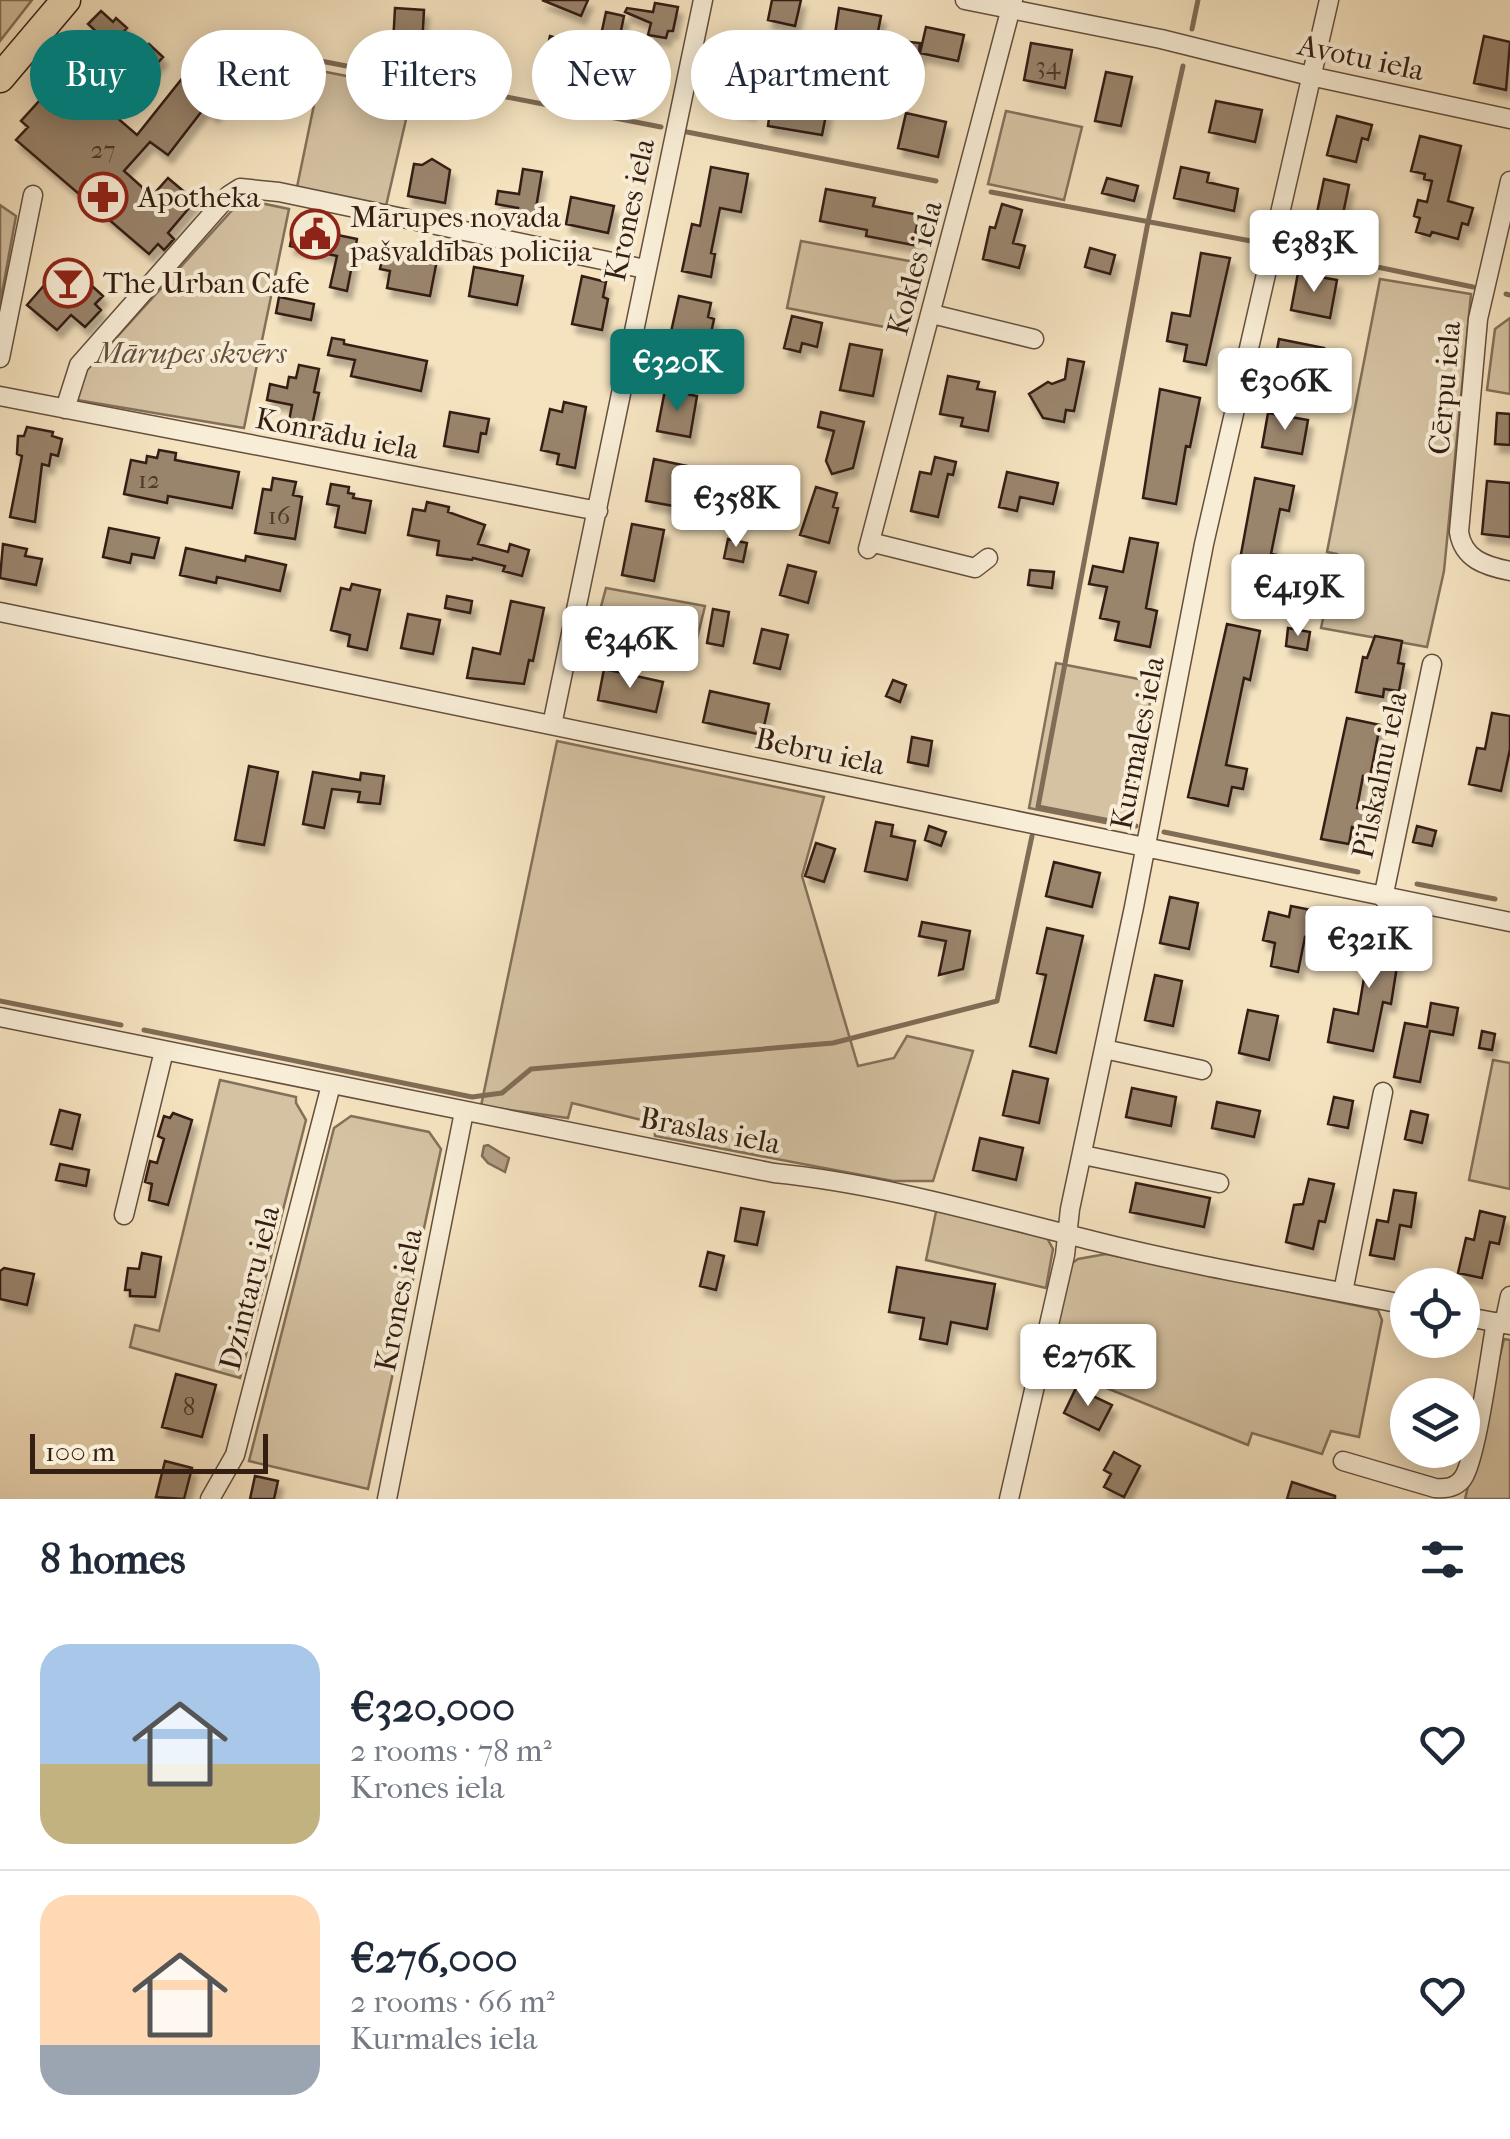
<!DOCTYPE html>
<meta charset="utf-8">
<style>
body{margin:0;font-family:"IM FELL French Canon",serif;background:#f2f2f3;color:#1f2937;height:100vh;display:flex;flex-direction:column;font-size:38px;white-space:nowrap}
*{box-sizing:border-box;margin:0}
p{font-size:32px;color:#747a83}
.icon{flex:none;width:55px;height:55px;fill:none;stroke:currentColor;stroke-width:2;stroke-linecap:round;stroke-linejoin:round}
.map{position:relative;height:1499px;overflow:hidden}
.side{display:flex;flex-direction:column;background:#fff;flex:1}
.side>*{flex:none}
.hud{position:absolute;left:30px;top:30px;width:1000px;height:90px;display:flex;gap:20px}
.controls{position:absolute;left:1390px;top:1268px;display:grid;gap:20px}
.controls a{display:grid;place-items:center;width:90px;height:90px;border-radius:50%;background:#fff;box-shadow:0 5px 25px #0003;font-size:50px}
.scale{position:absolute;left:30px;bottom:25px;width:238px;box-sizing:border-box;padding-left:10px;border:5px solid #351e12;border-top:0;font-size:28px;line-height:35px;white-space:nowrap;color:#351e12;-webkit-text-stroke:8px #f8edd6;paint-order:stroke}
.price{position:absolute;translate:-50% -85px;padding:0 22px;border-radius:10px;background:#fff;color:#222;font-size:32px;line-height:65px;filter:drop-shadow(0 2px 5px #0008)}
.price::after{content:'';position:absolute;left:50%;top:60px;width:30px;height:22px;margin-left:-15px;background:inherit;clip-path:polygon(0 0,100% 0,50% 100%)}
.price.current{background:#0f766e;color:#fff}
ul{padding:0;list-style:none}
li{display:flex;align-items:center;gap:30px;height:250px;padding:0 40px}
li+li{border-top:2px solid #e0e1e3}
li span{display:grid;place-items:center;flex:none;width:280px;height:200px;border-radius:30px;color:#555}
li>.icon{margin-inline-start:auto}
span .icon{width:120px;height:120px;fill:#fffc;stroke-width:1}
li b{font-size:42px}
h2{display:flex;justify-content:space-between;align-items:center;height:120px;padding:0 40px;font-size:42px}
.chip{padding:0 35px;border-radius:45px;background:#fff;box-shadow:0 5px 25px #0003;font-size:35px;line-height:90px}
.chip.current{background:#0f766e;color:#fff}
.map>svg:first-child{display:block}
</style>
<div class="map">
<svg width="1510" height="1499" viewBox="0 0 1510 1499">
<defs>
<filter id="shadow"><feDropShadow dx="4.5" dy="8" stdDeviation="2.5" flood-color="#0004"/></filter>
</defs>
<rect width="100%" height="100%" fill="#f5e3c0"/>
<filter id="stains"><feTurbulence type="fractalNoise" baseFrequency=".002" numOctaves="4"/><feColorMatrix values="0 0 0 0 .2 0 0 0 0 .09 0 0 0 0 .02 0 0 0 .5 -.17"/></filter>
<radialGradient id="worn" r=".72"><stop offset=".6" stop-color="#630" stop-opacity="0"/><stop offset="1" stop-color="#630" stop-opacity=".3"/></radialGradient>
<path fill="#d4c2a2" stroke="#84705a" stroke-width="2.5" d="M0,0H32L0,41Z
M321,71L413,89L386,206L297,187Z
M1006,111L1082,127L1064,200L988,184Z
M251,201L289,209L244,428L77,400L75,383L236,206Z
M0,205L16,216L0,304Z
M801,241L920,263L900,330L787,308Z
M1380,279L1471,294L1444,571L1427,647L1321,628L1337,554L1327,552Z
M1510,318V394L1487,390L1495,329Z
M606,588L705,606L692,659L592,640Z
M1056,663L1154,682L1126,827L1029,808Z
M557,741L824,797L802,876L858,1066L894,1058L907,1036L973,1051L933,1181H893L655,1136L654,1123L572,1103L568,1118L481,1106Z
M1493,1060L1510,1063V1189L1469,1180Z
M220,1080L296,1097V1103L306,1120L240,1378L130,1347L135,1325L159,1331Z
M351,1116L429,1132L441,1149L368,1489L249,1461L334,1128Z
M937,1207L1047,1238L1053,1249L1046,1288L926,1260Z
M1106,1254L1378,1310L1382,1320L1359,1437L1331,1431L1322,1454L1252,1433L1248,1445L1049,1365L1068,1266L1078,1259Z
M1504,1339L1510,1340V1499H1465Z"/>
<path fill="#b4a085" stroke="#816c57" stroke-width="2.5" d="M488,1145L509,1158L505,1172L488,1163L482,1156L484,1146Z"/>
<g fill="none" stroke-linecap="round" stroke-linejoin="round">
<path stroke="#816c57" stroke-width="5" d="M1192,29L1198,0
M264,50L661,127
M687,132L936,181
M991,192L1251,241
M1291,249L1473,287
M1506,294L1510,295
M1136,826L1038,807L1148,222L1183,66
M1164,832L1358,872
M1417,884L1495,899
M0,1001L121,1025
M144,1030L472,1097L502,1093L531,1069L833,1043L997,1001L1032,836"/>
</g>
<path fill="#99846c" stroke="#351e12" stroke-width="2.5" filter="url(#shadow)" d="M542,0H588L581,16Z
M772,0H801L795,26L768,20Z
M655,3L678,7L673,31H668L666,38L648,35L651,23L625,12L627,8L653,12Z
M395,8L424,10L422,46L393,44Z
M839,8L881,16L876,42L835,34Z
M101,11L113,22L116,18L127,28L124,31L143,50L149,44L163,57L145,77L88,24Z
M606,12L624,16L614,65L547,50L550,36L598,49Z
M926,27L964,35L958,61L920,53Z
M1484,36L1510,42L1506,90L1474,83Z
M900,41L920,43L918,60L898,57Z
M1031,43L1072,50L1065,88L1024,80Z
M250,58L303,69L300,81L247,70Z
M729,60L761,67L751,112L719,105Z
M192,66L228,96L214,114L205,107L168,155L150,142L124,171L152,196L168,178L195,201L168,233L174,239L164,250L158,244L149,254L16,140L28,127L21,121L50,89L56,94L70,77L137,135Z
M856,70L878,73L873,100L859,98L862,86L854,85Z
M1106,72L1132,77L1121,126L1095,121Z
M1216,101L1262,110L1255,142L1209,132Z
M799,105L827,110L822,135L768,126L770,110L798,113Z
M906,113L946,122L938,157L898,148Z
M1337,116L1372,125L1368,140L1362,138L1356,162L1327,155Z
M1420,136L1461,146L1448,201L1473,208L1468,225L1462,223L1458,239L1432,232L1430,236L1416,232L1420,218L1414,216L1418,200L1427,202L1432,181L1424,179L1425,174L1411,171Z
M432,159L450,170L445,203L408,196L414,164L422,165Z
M711,167L748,174L741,212L720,208L711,253L715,254L711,277L682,271L692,224L700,226Z
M1181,167L1209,173L1207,182L1238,189L1234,211L1174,198Z
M523,169L542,172L534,220L516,217L518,208L496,204L498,191L519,194Z
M1107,178L1138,186L1134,201L1102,193Z
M1324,179L1349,185L1338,238L1313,232Z
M826,189L875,198L873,206L919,215L913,245L866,236L867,230L820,221Z
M571,197L614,206L608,233L566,224Z
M1002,204L1022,210L1013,243L1025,246L1019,268L983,259L990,227L995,228Z
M294,226L357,239L347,291L330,287L337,256L290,246Z
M1090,248L1115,255L1110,274L1085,267Z
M384,250L437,260L430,296L387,288L390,271L380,269Z
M1201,253L1230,258L1206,365L1184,361L1187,345L1167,341L1172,313L1190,316Z
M65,261L103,296L95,304L101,310L85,327L71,315L57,330L27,305Z
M474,267L523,276L517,305L469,296Z
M1298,273L1337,280L1330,318L1291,310Z
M582,276L606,282L603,297L608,299L602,330L572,324Z
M679,296L711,303L708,317L714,319L708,348L669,341Z
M279,297L314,304L311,320L276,313Z
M792,316L822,323L817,347L802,343L800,352L784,348Z
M332,338L344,340V344L427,361L421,391L351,376L355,360L328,355Z
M1279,339L1324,348L1319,373L1307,371L1302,394L1270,387Z
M850,344L882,350L873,396L840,390Z
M1068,359L1084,362L1074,411L1066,410L1064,422L1043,418L1029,394L1048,382L1052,384L1065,379Z
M299,365L319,369L314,392L319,393L312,426L289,421L292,405L267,400L270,384L287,388L289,377L296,378Z
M948,376L979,382L977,389L995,392L988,431L961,426L963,418L940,414Z
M1160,389L1200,398L1190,447L1186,446L1176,504L1143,498Z
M665,390L697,396L690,437L657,431Z
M564,402L586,407L575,468L557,464L559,454L541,450L550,409L562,412Z
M450,412L489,419L486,434L481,433L478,452L444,446Z
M821,412L864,422L853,468L832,474L826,461L834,431L818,427Z
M1268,413L1308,420L1302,454L1262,447Z
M1497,413L1510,414V445L1495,444Z
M27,427L53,432L52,436L62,439L58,456L51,454L49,466L42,464L35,522L10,517L22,456L17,454L18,436H24Z
M159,450L176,453L175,460L239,472L232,508L168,496L167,503L124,494L131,460L146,463L147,456L157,458Z
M935,457L956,462L953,475L948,474L938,517L911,511L920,472L931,474Z
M654,459L687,466L679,507L646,501Z
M1007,472L1058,483L1053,504L1020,497L1017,511L999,507Z
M273,478L296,482L293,495L302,497L295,539L255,533L263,489L271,490Z
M1255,478L1294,486L1289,511L1280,509L1271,554L1288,557L1279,600L1243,593L1248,567L1239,565Z
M1487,481L1510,483V537L1482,534Z
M331,484L349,487L348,493L354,494L353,498L371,501L365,533L335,527L339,506L327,504Z
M816,487L837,493L833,507L838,508L829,543L800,535Z
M427,502L449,507L448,512L485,525L478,544L508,552L510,544L529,550L522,576L503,571L505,566L473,558L472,560L437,555L439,541L408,535L413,509L425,511Z
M632,524L664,530L654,581L622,575Z
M109,528L159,538L154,558L132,554L130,563L103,557Z
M1130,538L1158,543L1146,608L1157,611L1150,647L1115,640L1119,622L1100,618L1107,587L1089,584L1093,566L1123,572Z
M728,539L747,543L743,562L724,558Z
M3,544L27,549L25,556L42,559L36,585L0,578Z
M186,548L245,561L246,556L286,565L280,591L217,577L216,583L180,575Z
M788,565L816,572L808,603L780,595Z
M1030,570L1054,572L1052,588L1028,585Z
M352,584L380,590L367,650L348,646L350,635L331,630L341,588L350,590Z
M447,596L472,601L470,613L445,608Z
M511,601L544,608L533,661L529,660L524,684L467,678L473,648L500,654Z
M713,609L729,612L723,646L707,643Z
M408,614L440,620L433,654L401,648Z
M1227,624L1260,631L1250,680L1244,678L1226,765L1247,769L1243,789L1232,787L1228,806L1188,797Z
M1288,628L1310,632L1307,650L1286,646Z
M762,629L788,635L780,669L754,663Z
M1375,636L1402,641L1398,663L1404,664L1399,691L1384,689L1383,697L1356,692L1363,657L1367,658Z
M604,669L663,682L656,712L598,700Z
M893,680L906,685L900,702L886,696Z
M710,691L769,704L762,735L703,722Z
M1492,713L1510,716V749L1501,791L1469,784L1477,748L1485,749Z
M1347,718L1380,725L1370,777L1363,776L1357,808L1368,810L1365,830L1352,827L1349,844L1321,839Z
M912,737L932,741L928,766L908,762Z
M249,766L278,772L264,845L235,840Z
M313,772L360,780L361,773L384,776L380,804L358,802L360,792L332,789L324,828L303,824Z
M876,822L893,825L891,836L915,841L907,880L865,871Z
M929,826L946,832L941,846L925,840Z
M1417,826L1436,831L1432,846L1413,842Z
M816,843L835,849L824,882L805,876Z
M1054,862L1100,873L1092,907L1046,896Z
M1170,897L1198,903L1189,949L1160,943Z
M1291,906L1316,911L1311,938L1305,937L1298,972L1271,966L1275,943L1263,940L1269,912L1289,917Z
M922,922L970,931L963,969L939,975L946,941L919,936Z
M1047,928L1083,936L1056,1053L1030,1046L1046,975L1037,973Z
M1361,928L1402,935L1391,1004L1383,1002L1373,1051L1328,1042L1334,1009L1358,1014L1367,960L1356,959Z
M1155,975L1182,981L1173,1026L1145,1020Z
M1431,1003L1458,1008L1453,1035L1430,1031L1420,1082L1394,1077L1405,1023L1427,1027Z
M1248,1010L1278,1016L1269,1060L1239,1053Z
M1482,1031L1495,1034L1492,1050L1479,1048Z
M1013,1071L1048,1079L1039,1123L1003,1115Z
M1132,1088L1176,1097L1171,1126L1126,1117Z
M1334,1097L1353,1101L1348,1128L1328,1124Z
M1217,1102L1260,1111L1254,1137L1212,1128Z
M60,1110L80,1115L72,1149L51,1144Z
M1411,1111L1428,1115L1422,1143L1405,1139Z
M173,1113L192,1120L168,1205L149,1200L152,1184L145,1182L150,1161L157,1163L164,1139L158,1136L164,1116L170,1118Z
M980,1138L1023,1148L1016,1180L973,1170Z
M60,1164L89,1170L86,1186L56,1180Z
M1309,1179L1334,1184L1325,1222L1319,1221L1313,1249L1286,1242L1294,1205L1303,1204Z
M1136,1183L1210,1198L1204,1227L1130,1212Z
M1394,1190L1416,1193L1411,1227L1400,1225L1394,1259L1370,1255L1377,1220L1388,1222Z
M741,1208L764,1212L757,1245L735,1241Z
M1480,1211L1505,1217L1499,1244L1490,1242L1482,1278L1458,1273L1466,1238L1474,1240Z
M708,1252L724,1256L716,1290L700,1286Z
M142,1253L161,1257L155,1297L130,1296V1290H125L128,1268L139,1269Z
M897,1267L995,1284L987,1329L951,1322L947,1344L920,1339L924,1318L889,1312Z
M4,1268L34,1274L27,1305L0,1299V1271Z
M176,1374L216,1385L202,1437L162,1427Z
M1076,1388L1112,1405L1099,1430L1064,1413Z
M1114,1452L1140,1466L1124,1497L1104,1487L1111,1474L1104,1470Z
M165,1461L192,1468L184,1499L156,1497Z
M255,1476L278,1481L274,1499H250Z
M1292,1482L1335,1496V1499H1287Z"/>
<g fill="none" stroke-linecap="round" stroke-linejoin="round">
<g stroke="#654f3e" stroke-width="21">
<path id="street" d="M965,0L1161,39L1310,76L1510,119
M1510,181L1478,319L1459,532C1463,559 1485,566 1510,571
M932,314L1034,339
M0,358L33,195
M0,396L598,511
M65,409L79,365L229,195L240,188L279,192L645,269
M870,542L975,568L988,558
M868,549L1013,0
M0,612L1510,922
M552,725L703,0
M1383,898L1432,664
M0,1017L774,1173C883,1184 988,1215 1094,1241C1197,1267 1303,1284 1408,1305
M1104,1049L1202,1070
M1083,1155L1219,1183
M124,1215L164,1051
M1343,1292L1383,1092
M1462,1316L1510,1325
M1504,1324L1510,1296
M1343,1461L1435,1488C1446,1489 1456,1488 1463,1478C1477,1457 1490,1353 1496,1322
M210,1499L235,1455L331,1085
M387,1499L464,1112
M1009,1499L1065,1255L1070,1209L1134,907L1204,544L1329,0"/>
</g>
<g stroke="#351e12" stroke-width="31">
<path id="primary" d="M0,78L66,0"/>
</g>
<use href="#street" stroke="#f8edd6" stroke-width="18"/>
<use href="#primary" stroke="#f5e3c0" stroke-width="28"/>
</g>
<defs>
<g id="pharmacy-ring" transform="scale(2.5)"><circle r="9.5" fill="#f8edd6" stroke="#8f2418" stroke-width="1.5"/><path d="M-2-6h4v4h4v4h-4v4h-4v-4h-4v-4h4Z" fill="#8f2418"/></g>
<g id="civic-ring" transform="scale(2.5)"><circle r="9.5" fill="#f8edd6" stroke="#8f2418" stroke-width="1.5"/><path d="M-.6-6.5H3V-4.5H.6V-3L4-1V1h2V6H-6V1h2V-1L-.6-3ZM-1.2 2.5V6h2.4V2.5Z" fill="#8f2418"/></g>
<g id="bar-ring" transform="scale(2.5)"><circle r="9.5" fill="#f8edd6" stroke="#8f2418" stroke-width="1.5"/><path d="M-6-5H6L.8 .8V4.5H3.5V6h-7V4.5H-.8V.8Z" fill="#8f2418"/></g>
</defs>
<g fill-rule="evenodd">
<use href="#pharmacy-ring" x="103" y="197"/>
<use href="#civic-ring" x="315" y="234"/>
<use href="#bar-ring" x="68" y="283"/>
</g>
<g text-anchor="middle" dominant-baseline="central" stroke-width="8" stroke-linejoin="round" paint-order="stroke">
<g font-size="25" fill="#4e3828">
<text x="1048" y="65">34</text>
<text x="103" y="149">27</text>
<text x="149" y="479">12</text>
<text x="279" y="515">16</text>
<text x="189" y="1406">8</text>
</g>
<g font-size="30" fill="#351e12" stroke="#f8edd6">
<text transform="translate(1361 58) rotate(12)">Avotu iela</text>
<text transform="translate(630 210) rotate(-78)">Krones iela</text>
<text transform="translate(915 268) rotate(-75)">Kokles iela</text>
<text transform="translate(1445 388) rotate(-85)">Cērpu iela</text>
<text transform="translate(337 434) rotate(11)">Konrādu iela</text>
<text transform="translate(1138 743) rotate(-79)">Kurmales iela</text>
<text transform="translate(820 752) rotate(12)">Bebru iela</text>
<text transform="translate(1380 775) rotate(-78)">Pilskalnu iela</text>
<text transform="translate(710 1131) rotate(11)">Braslas iela</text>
<text transform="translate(250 1288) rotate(-76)">Dzintaru iela</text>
<text transform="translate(399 1300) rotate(-79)">Krones iela</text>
</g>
<g font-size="30" fill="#351e12" stroke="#f8edd6" text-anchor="start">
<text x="138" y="197">Apotheka</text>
<text x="350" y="217">Mārupes novada<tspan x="350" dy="34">pašvaldības policija</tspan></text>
<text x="103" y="283">The Urban Cafe</text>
</g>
<g font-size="30" font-style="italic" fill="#654f3d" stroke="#f8edd6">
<text x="191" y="353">Mārupes skvērs</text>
</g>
</g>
<rect width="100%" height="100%" filter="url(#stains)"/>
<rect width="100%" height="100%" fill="url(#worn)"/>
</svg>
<div class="controls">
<a><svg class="icon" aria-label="locate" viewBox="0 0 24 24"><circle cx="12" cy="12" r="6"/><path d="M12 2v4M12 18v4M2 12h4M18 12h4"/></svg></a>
<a><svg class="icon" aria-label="layers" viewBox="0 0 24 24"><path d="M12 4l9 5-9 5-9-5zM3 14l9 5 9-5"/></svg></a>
</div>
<div class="scale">100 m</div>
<b class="price" style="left:1314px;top:295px">€383K</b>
<b class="price current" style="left:677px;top:414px">€320K</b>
<b class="price" style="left:1285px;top:433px">€306K</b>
<b class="price" style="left:736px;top:550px">€358K</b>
<b class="price" style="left:1298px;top:639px">€419K</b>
<b class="price" style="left:630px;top:691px">€346K</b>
<b class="price" style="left:1369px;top:991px">€321K</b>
<b class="price" style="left:1088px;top:1409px">€276K</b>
<div class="hud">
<a class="chip current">Buy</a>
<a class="chip">Rent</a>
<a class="chip">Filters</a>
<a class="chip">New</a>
<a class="chip">Apartment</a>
</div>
</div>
<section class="side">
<h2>8 homes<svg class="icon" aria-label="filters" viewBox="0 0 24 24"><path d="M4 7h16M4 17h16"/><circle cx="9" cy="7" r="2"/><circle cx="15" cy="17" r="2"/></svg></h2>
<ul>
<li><span style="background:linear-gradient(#a9c7e8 60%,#c2b280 0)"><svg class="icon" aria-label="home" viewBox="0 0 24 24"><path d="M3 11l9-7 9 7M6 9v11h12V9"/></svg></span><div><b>€320,000</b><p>2 rooms · 78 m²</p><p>Krones iela</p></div><svg class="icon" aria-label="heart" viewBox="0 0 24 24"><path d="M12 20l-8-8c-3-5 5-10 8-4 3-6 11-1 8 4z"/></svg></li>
<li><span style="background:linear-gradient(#ffd9b3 75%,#9aa5b1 0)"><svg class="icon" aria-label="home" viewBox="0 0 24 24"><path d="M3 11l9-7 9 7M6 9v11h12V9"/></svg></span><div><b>€276,000</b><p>2 rooms · 66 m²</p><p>Kurmales iela</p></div><svg class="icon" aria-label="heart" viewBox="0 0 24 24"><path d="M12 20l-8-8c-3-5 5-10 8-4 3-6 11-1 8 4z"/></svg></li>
</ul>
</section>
